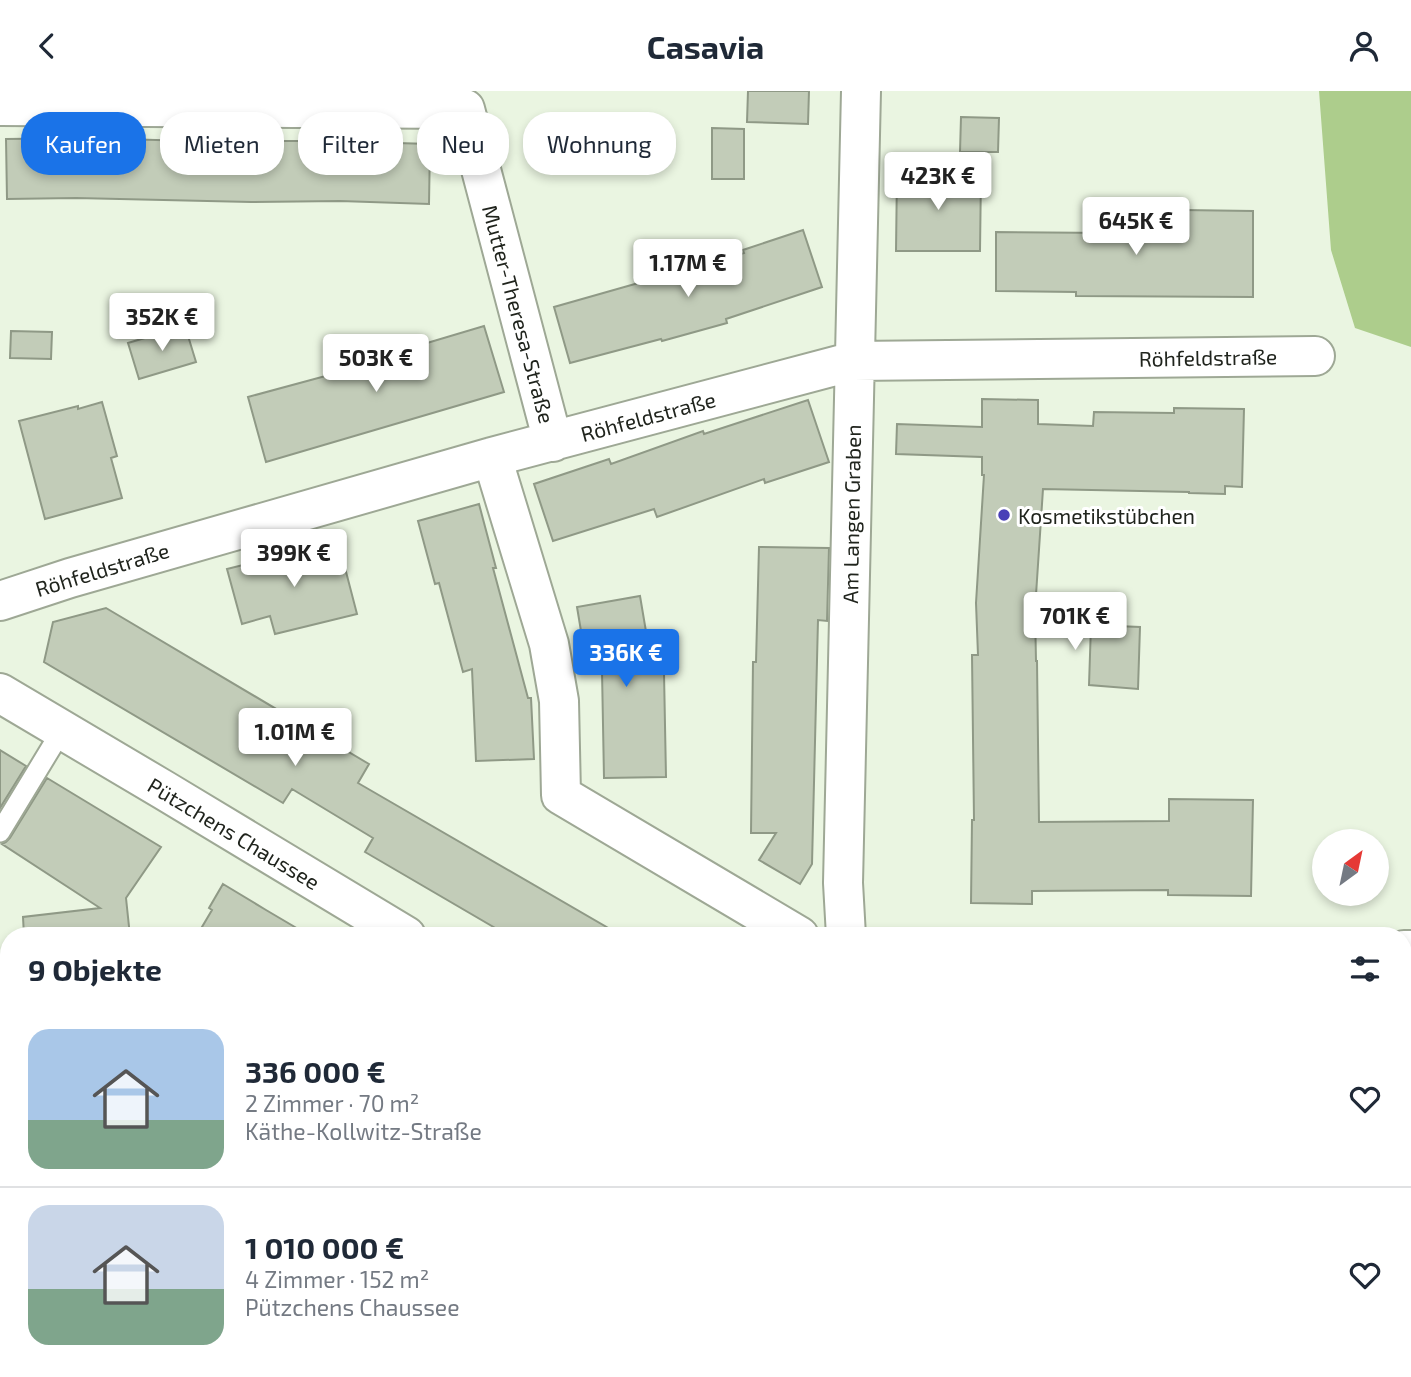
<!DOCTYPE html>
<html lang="de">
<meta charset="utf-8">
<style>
body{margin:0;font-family:"Exo 2",sans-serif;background:#f2f2f3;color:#1f2937;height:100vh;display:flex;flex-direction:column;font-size:26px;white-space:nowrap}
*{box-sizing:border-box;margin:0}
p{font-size:23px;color:#747a83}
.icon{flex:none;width:38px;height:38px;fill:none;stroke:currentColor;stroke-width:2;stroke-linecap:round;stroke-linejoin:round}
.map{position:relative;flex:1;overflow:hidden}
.details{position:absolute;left:0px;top:836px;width:1412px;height:450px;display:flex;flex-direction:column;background:#fff;border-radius:28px 28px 0 0;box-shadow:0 4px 10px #0003}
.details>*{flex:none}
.guide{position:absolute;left:21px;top:21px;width:700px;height:63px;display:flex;gap:14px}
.needle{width:46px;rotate:33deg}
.tools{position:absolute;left:1312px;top:738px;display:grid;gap:14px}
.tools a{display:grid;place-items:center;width:77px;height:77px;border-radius:50%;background:#fff;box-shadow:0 4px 10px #0003;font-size:35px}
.price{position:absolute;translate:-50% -60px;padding:0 16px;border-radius:7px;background:#fff;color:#222;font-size:23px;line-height:46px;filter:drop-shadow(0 2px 4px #0008)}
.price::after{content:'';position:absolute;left:50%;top:42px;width:21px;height:16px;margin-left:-10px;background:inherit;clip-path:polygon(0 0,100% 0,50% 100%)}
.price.selected{background:#1a73e8;color:#fff}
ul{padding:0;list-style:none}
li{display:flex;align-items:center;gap:21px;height:175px;padding:0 28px}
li+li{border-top:2px solid #e0e1e3}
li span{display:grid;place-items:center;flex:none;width:196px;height:140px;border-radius:21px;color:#555}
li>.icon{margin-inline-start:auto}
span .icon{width:84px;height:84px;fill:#fffc;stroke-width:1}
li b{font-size:30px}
h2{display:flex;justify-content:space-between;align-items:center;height:84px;padding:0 28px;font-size:30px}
.pill{padding:0 24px;border-radius:28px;background:#fff;box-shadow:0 4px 10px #0003;font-size:24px;line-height:63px}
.pill.selected{background:#1a73e8;color:#fff}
header{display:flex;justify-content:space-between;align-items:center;height:91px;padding:0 28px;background:#fff;font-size:32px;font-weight:700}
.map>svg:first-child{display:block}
</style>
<header><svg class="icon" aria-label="back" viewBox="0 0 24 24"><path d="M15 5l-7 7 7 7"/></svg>Casavia<svg class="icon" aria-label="person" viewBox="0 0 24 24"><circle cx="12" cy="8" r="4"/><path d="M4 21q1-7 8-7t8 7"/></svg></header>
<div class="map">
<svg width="1411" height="1286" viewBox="0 0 1411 1286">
<rect width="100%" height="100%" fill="#eaf5e1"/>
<path fill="#dbe9ce" d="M9,902V1278H307L309,1286H0V903Z"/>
<path fill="#adcd8c" d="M1319,0H1411V256L1355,237L1331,159Z
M1411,1092V1259L1404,1277V1113Z
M1345,1278H1403L1400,1286H1342Z"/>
<path fill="#c2ccb8" stroke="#8f9986" stroke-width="2" d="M748,0H809L808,33L747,31Z
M961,26L999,27L998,61H960Z
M712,37L744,38V88H712Z
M88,47L190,50H328L430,53L429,113L340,110L251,111L76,107L7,108L6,48Z
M897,81L981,82L980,160H896Z
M1110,118L1253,120V206L1076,205V201L996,200V141L1110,142Z
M803,139L822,196L726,228L727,232L662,250L661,248L570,272L554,216L744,162L743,159Z
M185,235L196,271L139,288L128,252Z
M484,235L504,301L266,371L248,306L333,283V280Z
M11,240L52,241L51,268L10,267Z
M982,308L1038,309V333L1093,335L1094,321L1174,322V317L1244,318L1242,396L1225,395V403L1189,402V401L1043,398L1035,519L1036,570H1037L1039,731L1169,730V708L1253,709L1251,805L1168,804V799L1032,800V813L971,812L972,729H974L972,564H978L976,512L984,384H982V366L896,363L897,333L982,336Z
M808,309L829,371L765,392L764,388L657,426L654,418L553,450L534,393L609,368L611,373L703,340L704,343Z
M102,311L117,365L111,367L122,407L45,428L19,330L78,315V318Z
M479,413L496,477H493L528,607H531L534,668L476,670L472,578L463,581L439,492L435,493L418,430Z
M338,450L357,523L275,543L270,525L242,533L227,478Z
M759,456L829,457L827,530L818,529L812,773L800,793L759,769L776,742H751L753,571H756Z
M640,505L653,582H664L666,686L604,687L602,580L588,582L577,516Z
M106,517L369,673L358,692L622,845H509L365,761L373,747L292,698L283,712L44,571L53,531Z
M1091,534L1140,536L1138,598L1089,594Z
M0,659L26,675L0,717Z
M47,687L161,756L126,807L130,845H24L23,826L100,817L2,753L6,751L10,747Z
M223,793L266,819L310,845H217L202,836L212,819L209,817Z"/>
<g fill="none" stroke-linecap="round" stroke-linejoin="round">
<g stroke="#9ea895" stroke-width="23">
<path id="service" d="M0,741L62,639
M500,1278L501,1286
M609,1278L611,1286
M823,1278V1286"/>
</g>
<g stroke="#9ea895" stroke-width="42">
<path id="minor" d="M0,15L465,18L553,351
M492,366L549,553L559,610L561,704L799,845
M0,510L70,487L492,366L854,270L1315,265
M846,845L843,792L861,0
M1404,859H1411"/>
</g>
<g stroke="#9ea895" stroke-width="42">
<path id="tertiary" d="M0,602C136,682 271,763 406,845
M1120,1278L1134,1286"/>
</g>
<use href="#service" stroke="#fff" stroke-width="19"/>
<use href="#minor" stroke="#fff" stroke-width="38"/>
<use href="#tertiary" stroke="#fff" stroke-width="38"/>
</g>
<circle fill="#4940b7" stroke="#fff" stroke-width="2.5" cx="1004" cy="424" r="7"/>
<g text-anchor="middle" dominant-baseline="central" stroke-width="6" stroke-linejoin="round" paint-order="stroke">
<g font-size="21" fill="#20241d" stroke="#fff">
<text transform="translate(519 223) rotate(75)">Mutter-Theresa-Straße</text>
<text transform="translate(1208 266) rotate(-1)">Röhfeldstraße</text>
<text transform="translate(648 325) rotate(-15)">Röhfeldstraße</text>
<text transform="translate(851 423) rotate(-89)">Am Langen Graben</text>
<text transform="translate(102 478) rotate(-17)">Röhfeldstraße</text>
<text transform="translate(234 742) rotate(31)">Pützchens Chaussee</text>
</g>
<g font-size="21" fill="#20241d" stroke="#fff" text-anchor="start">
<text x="1018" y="424">Kosmetikstübchen</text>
</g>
</g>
</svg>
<div class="tools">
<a><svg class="needle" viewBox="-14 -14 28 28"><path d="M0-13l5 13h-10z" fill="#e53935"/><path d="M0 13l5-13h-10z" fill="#747a83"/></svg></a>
</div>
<b class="price" style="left:938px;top:121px">423K €</b>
<b class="price" style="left:1136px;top:166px">645K €</b>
<b class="price" style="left:688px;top:208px">1.17M €</b>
<b class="price" style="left:162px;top:262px">352K €</b>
<b class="price" style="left:376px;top:303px">503K €</b>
<b class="price" style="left:294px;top:498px">399K €</b>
<b class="price" style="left:1075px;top:561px">701K €</b>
<b class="price selected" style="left:626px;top:598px">336K €</b>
<b class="price" style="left:295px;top:677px">1.01M €</b>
<div class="guide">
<a class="pill selected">Kaufen</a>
<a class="pill">Mieten</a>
<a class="pill">Filter</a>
<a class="pill">Neu</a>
<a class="pill">Wohnung</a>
</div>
<section class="details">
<h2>9 Objekte<svg class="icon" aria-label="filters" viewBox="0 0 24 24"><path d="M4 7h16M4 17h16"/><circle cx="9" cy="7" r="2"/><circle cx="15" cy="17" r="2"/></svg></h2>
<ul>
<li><span style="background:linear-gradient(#a9c7e8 65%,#7fa58c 0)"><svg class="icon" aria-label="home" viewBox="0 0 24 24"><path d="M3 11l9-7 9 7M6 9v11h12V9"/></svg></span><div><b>336 000 €</b><p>2 Zimmer · 70 m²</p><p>Käthe-Kollwitz-Straße</p></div><svg class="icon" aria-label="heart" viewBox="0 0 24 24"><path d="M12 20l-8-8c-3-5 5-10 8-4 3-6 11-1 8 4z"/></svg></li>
<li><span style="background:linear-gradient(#c9d6e8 60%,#7fa58c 0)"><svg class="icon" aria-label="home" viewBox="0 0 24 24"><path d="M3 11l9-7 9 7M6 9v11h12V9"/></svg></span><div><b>1 010 000 €</b><p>4 Zimmer · 152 m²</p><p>Pützchens Chaussee</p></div><svg class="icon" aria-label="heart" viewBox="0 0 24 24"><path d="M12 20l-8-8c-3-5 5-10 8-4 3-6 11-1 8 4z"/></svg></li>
</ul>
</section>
</div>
